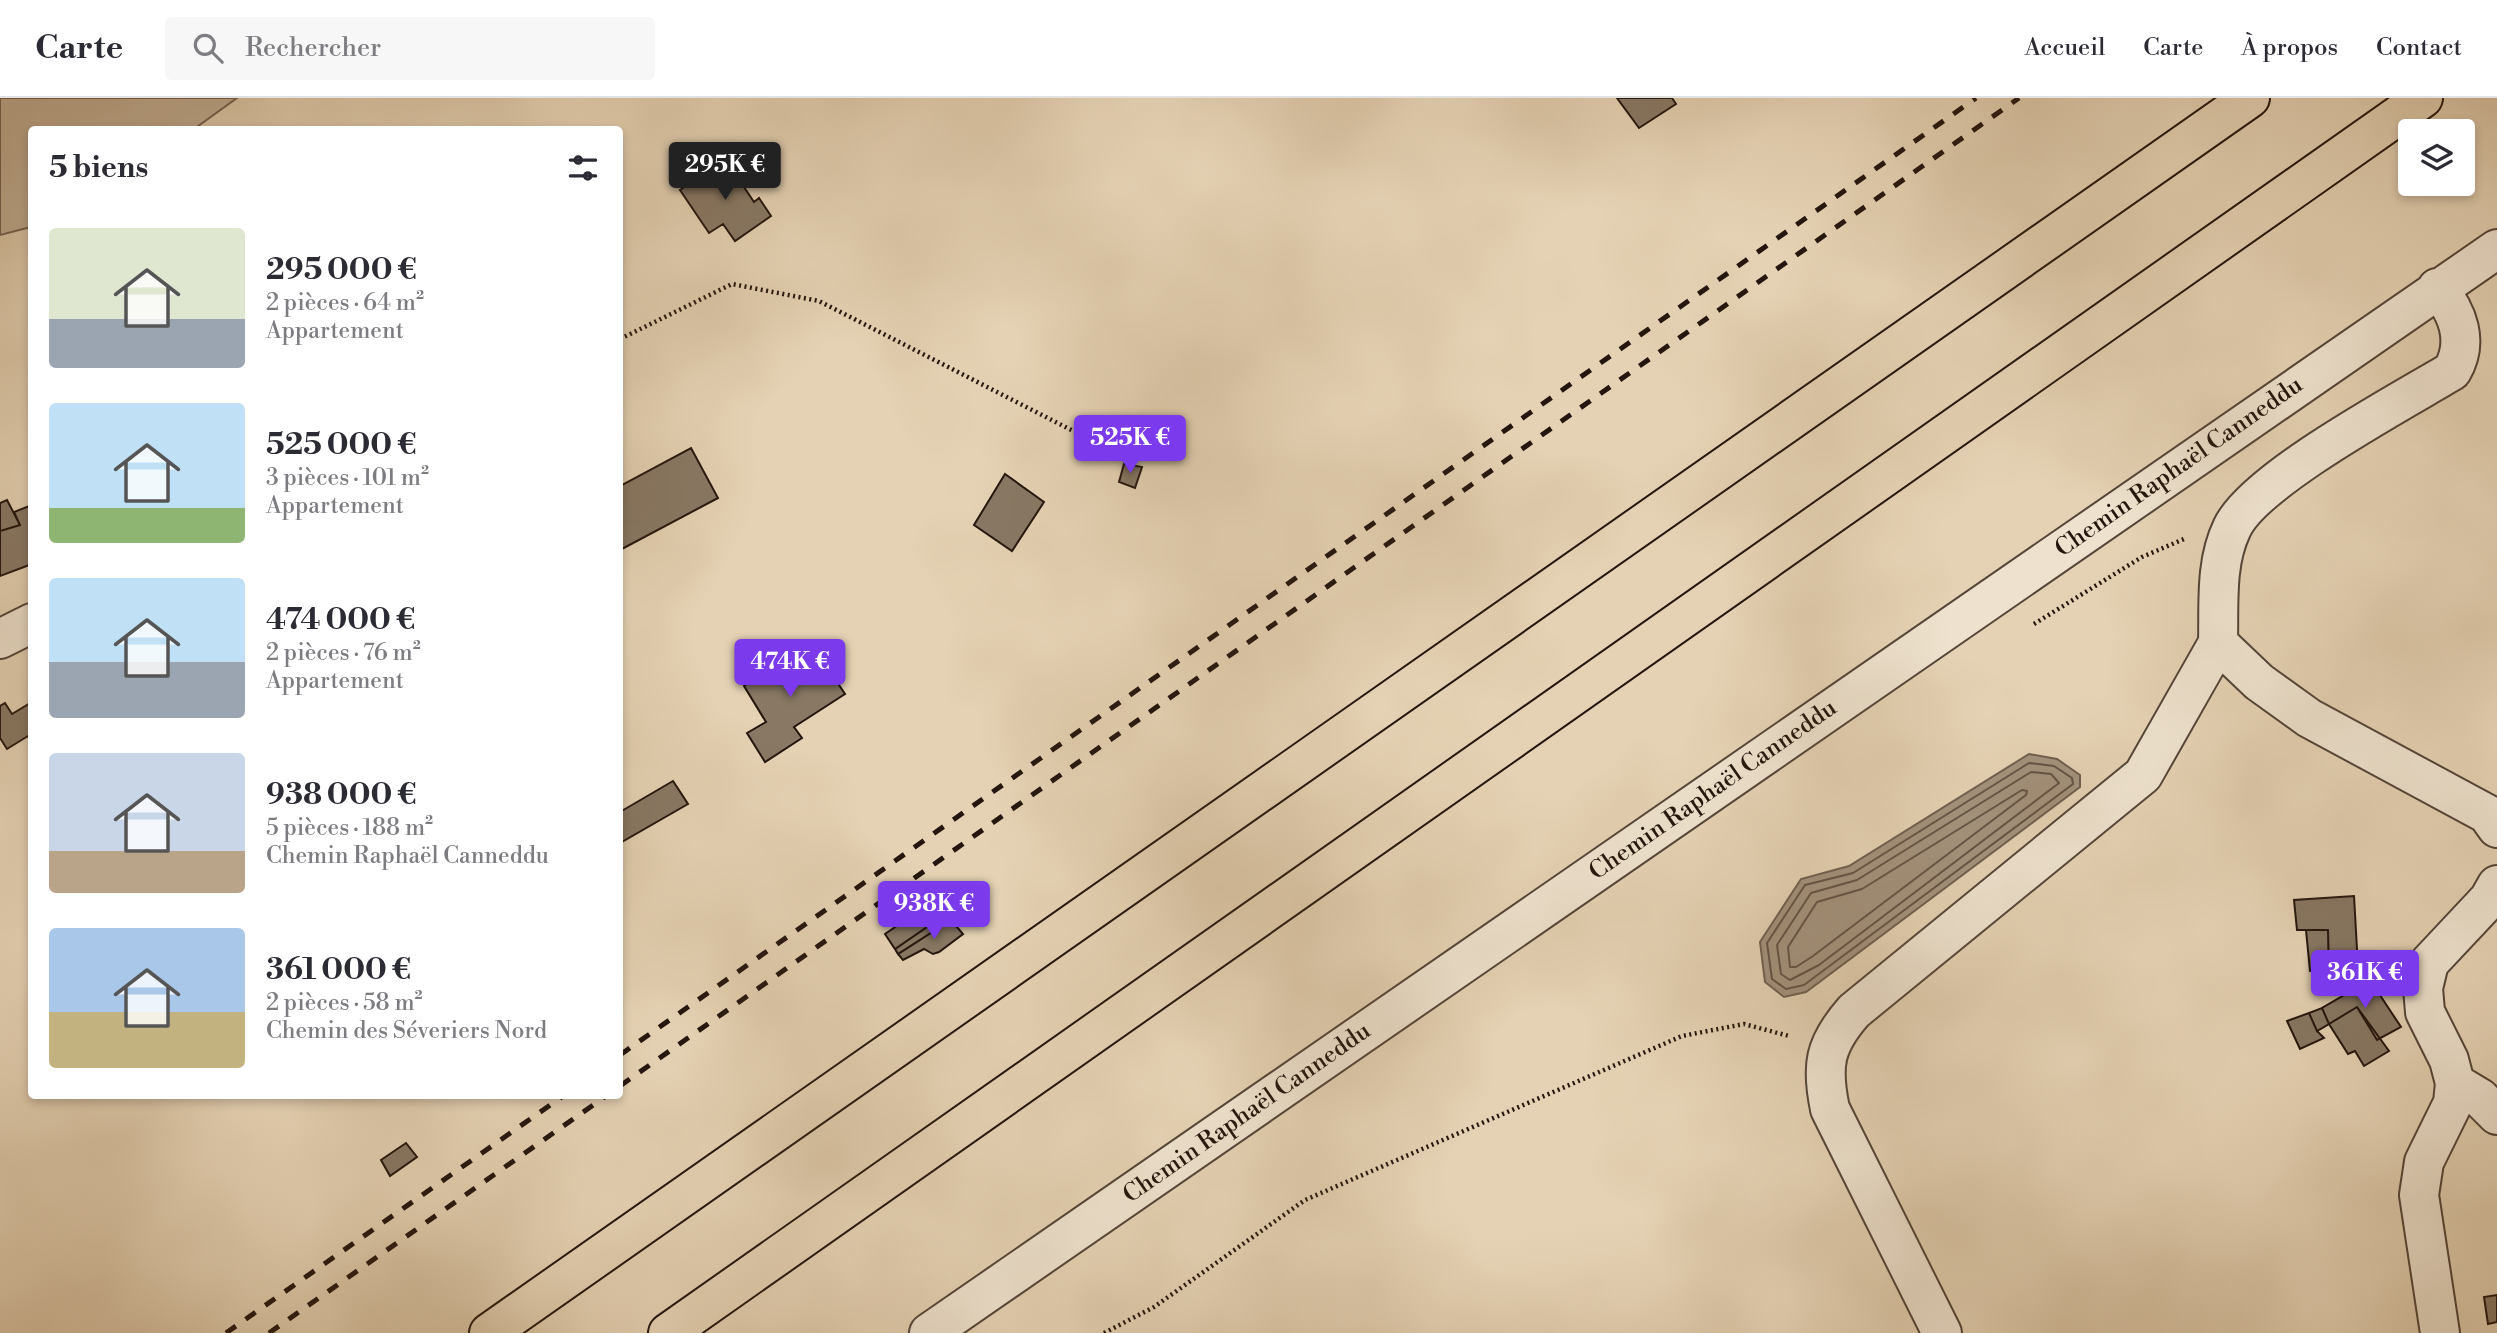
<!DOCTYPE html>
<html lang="fr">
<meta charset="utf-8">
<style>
body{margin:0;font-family:"Libre Bodoni",serif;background:#f7f7f7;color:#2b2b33;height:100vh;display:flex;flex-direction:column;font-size:26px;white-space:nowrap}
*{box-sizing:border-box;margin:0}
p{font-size:23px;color:#7c7c81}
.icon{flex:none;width:38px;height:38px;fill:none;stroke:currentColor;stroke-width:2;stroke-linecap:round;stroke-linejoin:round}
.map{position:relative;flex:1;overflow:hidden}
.sheet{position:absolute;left:28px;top:28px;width:595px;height:973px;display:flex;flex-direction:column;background:#fff;border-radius:7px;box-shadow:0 4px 10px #0003}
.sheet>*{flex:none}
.tools{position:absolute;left:2398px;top:21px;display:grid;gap:14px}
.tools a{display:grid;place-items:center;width:77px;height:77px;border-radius:7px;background:#fff;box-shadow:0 4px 10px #0003;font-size:35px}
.price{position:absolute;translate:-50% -60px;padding:0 16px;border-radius:7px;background:#7c3aed;color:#fff;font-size:23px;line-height:46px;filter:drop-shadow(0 2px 4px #0008)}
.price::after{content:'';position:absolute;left:50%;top:42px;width:21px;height:16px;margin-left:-10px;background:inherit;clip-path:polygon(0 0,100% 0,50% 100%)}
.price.on{background:#222;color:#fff}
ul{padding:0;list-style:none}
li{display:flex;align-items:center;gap:21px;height:175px;padding:0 21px}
li span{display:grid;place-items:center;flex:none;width:196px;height:140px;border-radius:7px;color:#555}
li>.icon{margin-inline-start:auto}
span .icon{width:84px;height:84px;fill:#fffc;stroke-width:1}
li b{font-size:30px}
h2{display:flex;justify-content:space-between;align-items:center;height:84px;padding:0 21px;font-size:30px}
header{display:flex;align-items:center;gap:42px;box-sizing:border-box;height:98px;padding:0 35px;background:#fff;border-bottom:2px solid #e1e1e2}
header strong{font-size:33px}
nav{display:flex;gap:38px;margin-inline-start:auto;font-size:24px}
.search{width:490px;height:63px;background:#f7f7f7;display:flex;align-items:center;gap:18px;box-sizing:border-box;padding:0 24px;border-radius:7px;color:#7c7c81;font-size:26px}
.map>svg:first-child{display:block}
</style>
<header>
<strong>Carte</strong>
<div class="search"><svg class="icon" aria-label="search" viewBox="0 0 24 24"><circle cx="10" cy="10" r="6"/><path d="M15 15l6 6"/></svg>Rechercher</div>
<nav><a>Accueil</a><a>Carte</a><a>À propos</a><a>Contact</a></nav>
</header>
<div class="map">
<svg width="2497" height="1235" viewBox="0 0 2497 1235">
<rect width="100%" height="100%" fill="#e5d2b4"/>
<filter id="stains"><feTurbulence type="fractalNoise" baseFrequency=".00286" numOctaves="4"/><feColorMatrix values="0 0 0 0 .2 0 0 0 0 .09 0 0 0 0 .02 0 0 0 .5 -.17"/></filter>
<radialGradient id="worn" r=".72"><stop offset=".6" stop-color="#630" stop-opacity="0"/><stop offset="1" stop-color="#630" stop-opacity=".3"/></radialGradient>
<path fill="#c4b298" stroke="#746453" stroke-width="2" d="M0,0H237L194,31L32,32L31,129L0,137Z"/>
<path fill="#a3927c" stroke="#706050" stroke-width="2" d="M2029,656L2057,661L2080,677V689L1806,894L1784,899L1765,884L1760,844L1801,781L1849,768Z"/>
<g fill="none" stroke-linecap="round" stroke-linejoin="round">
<path stroke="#645445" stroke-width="2" d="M2029,665L2054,668L2072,680L2073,686L1804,887L1786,891L1772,881L1767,845L1805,787L1853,775Z
M2031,674L2051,676L2059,685L1819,867L1790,882L1781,876L1777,847L1811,795L1857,782Z
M2022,692L2027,693L2026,697L1813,858L1796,869H1790L1788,849L1817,804L1862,791Z"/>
</g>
<path fill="#887864" stroke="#24160e" stroke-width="2" d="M1617,0H1672L1676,6L1639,30Z
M726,62L754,104L759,100L771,118L735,143L723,126L709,135L680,92Z
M691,350L718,400L620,452V388Z
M1124,366L1142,369L1135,390L1119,384Z
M1005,376L1044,404L1012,453L974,427Z
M7,402L20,427L0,433V405Z
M32,407V466L0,478V433L20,427L14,414Z
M811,545L845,596L794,629L802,640L765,664L747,635L766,624L744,588Z
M32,604V644L28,638L7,651L0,640V608L5,605L12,616Z
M673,683L688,706L620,745V714Z
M2354,798L2358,869L2329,881L2328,832H2297L2294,802Z
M942,811L946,816L895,851L885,836L914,816L922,825Z
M946,816L951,822L898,856L895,851Z
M951,822L963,836L939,854L933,856L924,851L903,862L898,856Z
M2306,832H2328L2329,871L2310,873Z
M2370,882L2401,929L2377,942L2357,909L2329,926L2322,910Z
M2357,909L2389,953L2364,968L2355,953L2348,956L2329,926Z
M2322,910L2329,926L2317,933L2309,915Z
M2309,915L2317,933L2324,940L2300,951L2287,923Z
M406,1045L417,1059L390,1078L381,1062Z
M2497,1197V1224L2488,1226L2484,1199Z"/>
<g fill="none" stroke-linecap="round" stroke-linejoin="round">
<g stroke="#544538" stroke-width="42">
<path id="minor" d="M2437,190C2458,214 2469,244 2452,273C2402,303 2254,382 2232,430C2215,465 2219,506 2218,545L2259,584L2309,620L2487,716L2497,730
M0,541L32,525
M2455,985L2480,1000L2497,1017
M929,1235L2497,151
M1942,1235L1830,1011C1821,968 1824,947 1854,913L2143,677L2218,545
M2440,1235L2419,1097L2424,1064L2453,1005L2455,985L2449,962L2425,914L2423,890L2429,865L2489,801L2497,787"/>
</g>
<g stroke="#24160e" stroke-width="42">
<path id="highway" d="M489,1235L2250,0
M668,1235L2423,0"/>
</g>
<path stroke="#24160e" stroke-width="4.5" stroke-dasharray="2 3.5" stroke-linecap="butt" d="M620,241L732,186L819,203L1083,338
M2034,526L2142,459L2184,441
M1104,1235L1154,1209L1305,1102L1682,938L1744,926L1789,938"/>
<use href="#minor" stroke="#eee2ce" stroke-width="38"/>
<use href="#highway" stroke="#e5d2b4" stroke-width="38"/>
<path stroke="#24160e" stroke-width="5" stroke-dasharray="12 12" stroke-linecap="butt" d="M620,957L1976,0
M620,988L2019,0
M226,1235L563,998
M269,1235L606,998"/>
</g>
<g text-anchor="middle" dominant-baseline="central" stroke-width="5" stroke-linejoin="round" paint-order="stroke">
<g font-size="24" fill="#24160e" stroke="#eee2ce">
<text transform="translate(2179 369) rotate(-35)">Chemin Raphaël Canneddu</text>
<text transform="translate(1713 692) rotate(-35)">Chemin Raphaël Canneddu</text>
<text transform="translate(1247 1015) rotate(-35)">Chemin Raphaël Canneddu</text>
</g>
</g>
<rect width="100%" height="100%" filter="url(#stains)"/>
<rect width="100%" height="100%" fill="url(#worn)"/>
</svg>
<div class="tools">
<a><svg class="icon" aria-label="layers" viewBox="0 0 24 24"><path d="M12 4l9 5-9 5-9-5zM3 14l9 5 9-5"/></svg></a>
</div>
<b class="price on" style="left:725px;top:104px">295K €</b>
<b class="price" style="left:1130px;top:377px">525K €</b>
<b class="price" style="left:790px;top:601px">474K €</b>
<b class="price" style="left:934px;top:843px">938K €</b>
<b class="price" style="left:2365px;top:912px">361K €</b>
<section class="sheet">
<h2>5 biens<svg class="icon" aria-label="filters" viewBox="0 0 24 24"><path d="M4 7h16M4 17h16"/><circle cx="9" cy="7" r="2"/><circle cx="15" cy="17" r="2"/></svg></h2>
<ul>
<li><span style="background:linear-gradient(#dfe7d0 65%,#9aa5b1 0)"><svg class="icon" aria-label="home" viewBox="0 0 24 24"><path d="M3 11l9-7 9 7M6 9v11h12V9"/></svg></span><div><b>295 000 €</b><p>2 pièces · 64 m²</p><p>Appartement</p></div></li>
<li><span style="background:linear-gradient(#bfe0f5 75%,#8fb573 0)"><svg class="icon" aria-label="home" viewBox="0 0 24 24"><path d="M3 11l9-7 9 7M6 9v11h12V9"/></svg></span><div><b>525 000 €</b><p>3 pièces · 101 m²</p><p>Appartement</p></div></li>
<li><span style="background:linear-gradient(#bfe0f5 60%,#9aa5b1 0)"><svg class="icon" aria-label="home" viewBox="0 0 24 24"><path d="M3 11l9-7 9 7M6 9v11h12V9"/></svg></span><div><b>474 000 €</b><p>2 pièces · 76 m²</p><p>Appartement</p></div></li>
<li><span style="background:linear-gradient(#c9d6e8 70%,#b9a48a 0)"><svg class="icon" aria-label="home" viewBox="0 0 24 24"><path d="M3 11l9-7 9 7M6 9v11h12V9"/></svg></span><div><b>938 000 €</b><p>5 pièces · 188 m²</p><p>Chemin Raphaël Canneddu</p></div></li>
<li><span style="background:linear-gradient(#a9c7e8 60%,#c2b280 0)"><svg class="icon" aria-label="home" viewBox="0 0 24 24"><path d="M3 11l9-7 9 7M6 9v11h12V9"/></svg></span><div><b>361 000 €</b><p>2 pièces · 58 m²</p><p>Chemin des Séveriers Nord</p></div></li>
</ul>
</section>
</div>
